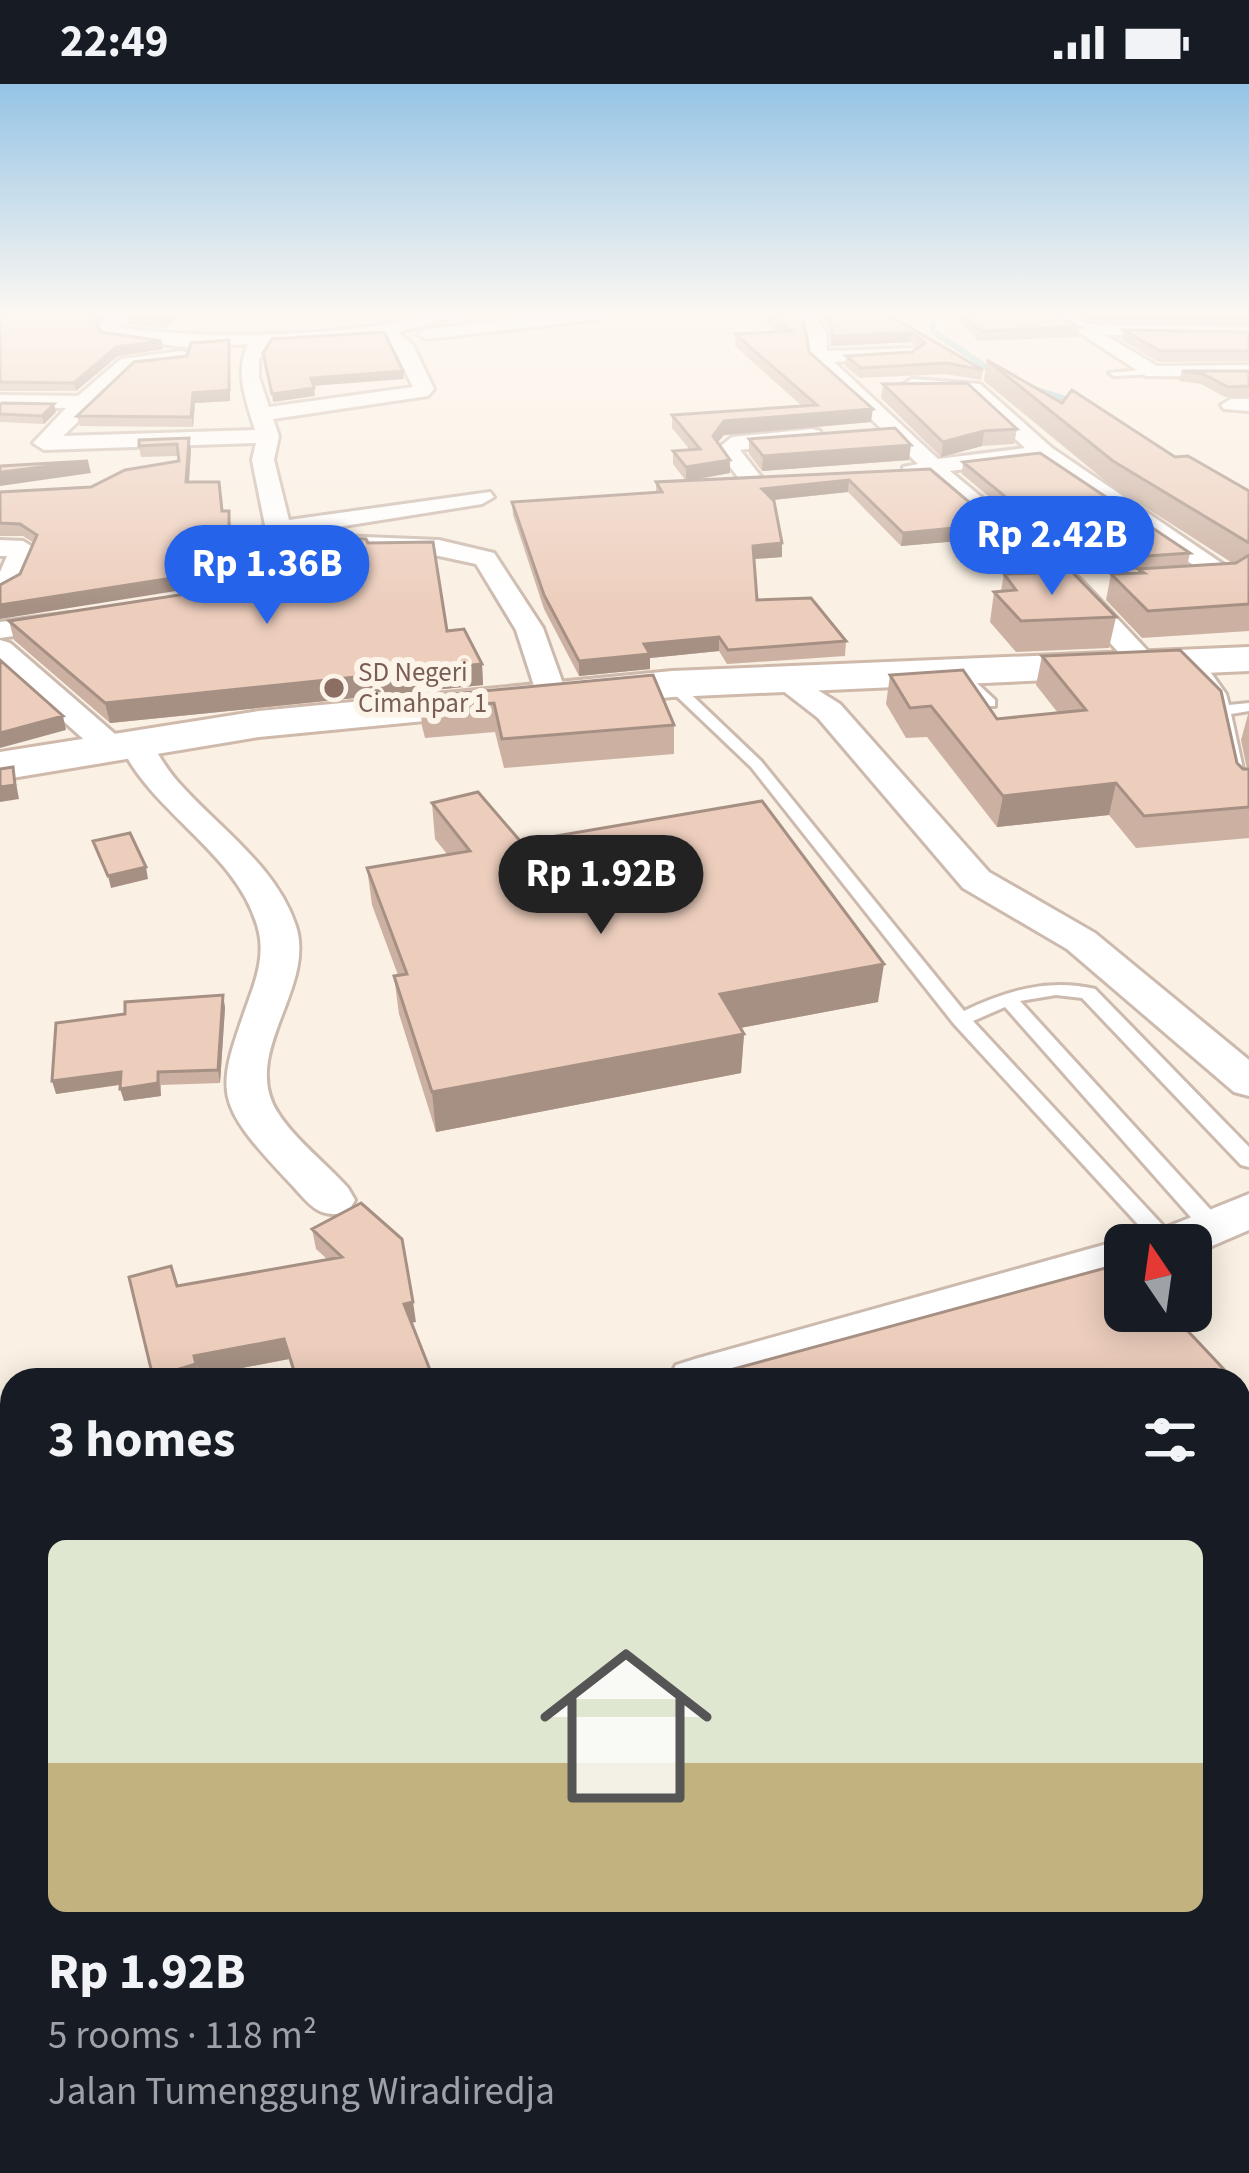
<!DOCTYPE html>
<meta charset="utf-8">
<style>
body{margin:0;font-family:"Source Sans 3",sans-serif;background:#20242c;color:#f1f3f6;height:100vh;display:flex;flex-direction:column;font-size:45px;white-space:nowrap}
*{box-sizing:border-box;margin:0}
p{font-size:39px;color:#9ea1a6}
.icon{flex:none;width:66px;height:66px;fill:none;stroke:currentColor;stroke-width:2;stroke-linecap:round;stroke-linejoin:round}
.map{position:relative;flex:1;overflow:hidden}
.panel{position:absolute;left:0px;top:1284px;width:1251px;height:807px;display:flex;flex-direction:column;background:#171b24;border-radius:36px 36px 0 0;box-shadow:0 6px 30px #0003}
.panel>*{flex:none}
.needle{width:78px;rotate:347deg}
.tools{position:absolute;left:1104px;top:1140px;display:grid;gap:24px}
.tools a{display:grid;place-items:center;width:108px;height:108px;border-radius:18px;background:#171b24;box-shadow:0 6px 30px #0003;font-size:60px}
.price{position:absolute;translate:-50% -102px;padding:0 27px;border-radius:42px;background:#2563eb;color:#fff;font-size:39px;line-height:78px;filter:drop-shadow(0 3px 6px #0008)}
.price::after{content:'';position:absolute;left:50%;top:72px;width:36px;height:27px;margin-left:-18px;background:inherit;clip-path:polygon(0 0,100% 0,50% 100%)}
.price.selected{background:#222;color:#fff}
ul{padding:0;list-style:none}
li{display:grid;align-content:center;gap:24px;height:636px;padding:0 48px}
li+li{border-top:3px solid #363941}
li span{display:grid;place-items:center;height:372px;border-radius:18px;color:#555}
li>.icon{margin-inline-start:auto}
span .icon{width:216px;height:216px;fill:#fffc;stroke-width:1}
li b{font-size:51px}
h2{display:flex;justify-content:space-between;align-items:center;height:144px;padding:0 48px;font-size:51px}
.status{display:flex;justify-content:space-between;align-items:center;height:84px;padding:0 60px;background:#171b24;direction:ltr}
.status svg{height:33px;fill:currentColor}
.map>svg:first-child{display:block}
</style>
<div class="status"><b>22:49</b><svg viewBox="0 0 49 12"><path d="M0 12V9h3v3zM5 12V6h3v6zM10 12V3h3v9zM15 12V0h3v12zM26 1h20v11H26zM47 4h2v5h-2z"/></svg></div>
<div class="map">
<svg width="1249" height="2089" viewBox="0 0 1249 2089">
<rect width="100%" height="100%" fill="#faf0e3"/>
<g fill="none" stroke-linecap="round" stroke-linejoin="round">
<path stroke="#a1cdd2" stroke-width="6" d="M933,230V247L999,292
M1025,302L1078,319
M1104,330L1181,379"/>
<g stroke="#ccbaae" stroke-width="6">
<path id="lane" d="M1153,285L1156,290L1114,292L1109,289Z
M1191,575H1201L1226,610L1229,621L1249,619V627L1231,630L1248,708L1246,711H1234L1232,708L1212,610L1189,578Z
M955,588H965L995,616V622H985L955,594Z
M667,597H677L761,677L964,927C1006,907 1048,894 1095,905L1249,1063V1083L1241,1081L1082,914L1056,911L1020,917L1220,1136L1223,1142L1220,1148H1204L1005,923L973,937L1181,1161H1157L954,940L751,683L667,603Z"/>
</g>
<g stroke="#ccbaae" stroke-width="6">
<path id="street" d="M115,230H135L118,244C201,254 298,253 381,241C410,237 435,230 465,230L398,248L413,261L434,305L428,312L273,335L279,352L274,376L289,436L490,408L494,413L482,420L325,445L340,452L439,456L494,469L543,544L567,611L563,617H541L537,611L516,546L476,480L439,472L336,467L284,450L251,484L247,516L188,528L178,526L174,520L178,514L224,505L225,482L265,441L252,376L256,359L44,366L33,359L66,324L0,323V311L78,312L121,275L181,267L188,269V277L134,284L63,352L255,346C245,314 235,288 248,260L190,264L103,252L100,242ZM387,251L413,303L269,323L259,293V275L269,264L266,259Z
M557,230H611L602,235L427,255L418,250L427,245Z
M796,230H814L826,248L827,267L918,264V272L911,274L834,278L938,375L1025,364L967,310L912,307L902,301L912,295L980,300L1052,364L1242,493L1238,499H1220L1039,376L950,387L1081,496L1161,581L1156,587H1136L1063,508L928,391L903,393V383L918,380L811,277L808,248Z
M1050,230H1071L1086,240L1249,243V253L1105,251L1157,282L1249,281V293L1146,292Z
M1231,315H1249V327L1224,325L1221,321Z
M812,345L820,347V357L740,366L766,399L754,406L746,404L717,365L732,353Z
M0,456L23,457L36,465L19,501L0,512V488L7,472H0Z
M70,529L80,531L84,537L80,543L0,554V538Z
M0,556L10,559L122,656L136,650L147,653C158,669 166,685 179,699C219,744 276,782 296,842C316,905 239,969 278,1029C296,1057 326,1079 348,1104L355,1116L348,1128C317,1136 309,1119 289,1098C209,1013 216,1009 253,904C260,883 264,863 257,841C236,770 158,732 124,668L111,673L100,670L0,580Z
M789,588L840,620L989,788L1095,849L1249,976V1012L1234,1008L1067,865L963,804L818,634L778,603L774,597Z
M1249,1110V1146L1191,1171V1161H1145L1152,1149Z
M1125,1155L1143,1161H1125V1191L766,1296H668L676,1281L695,1275Z"/>
</g>
<g stroke="#cfb9ab" stroke-width="6">
<path id="secondary" d="M1249,563V587L672,613L259,653L0,696V668L259,627L672,587Z"/>
</g>
<use href="#lane" fill="#fff" fill-rule="evenodd"/>
<use href="#street" fill="#fff" fill-rule="evenodd"/>
<use href="#secondary" fill="#fff" fill-rule="evenodd"/>
</g>
<path fill="#ccb1a3" d="M0,230H108L97,240L101,248L163,265L118,272L76,307H0Z
M131,230H183L164,244L129,241L128,233Z
M764,230H799L809,268L871,338L724,351L718,358L730,389L688,397L930,385L995,440L993,454L901,462L848,408L773,416L782,473L754,475L757,516L846,557L845,572L727,580L719,567L650,574V585L579,592L544,525L513,431L512,418L656,409V398L686,397L673,380V367L690,366L672,344V331L802,322L735,262V250L777,248L763,237Z
M821,230H887L983,286L981,296L945,290L860,294L845,282L846,272L912,268L918,264L911,258L831,262L830,245L821,233Z
M953,230H1058L1079,243L1077,253L978,257Z
M1078,230H1249V240L1087,236Z
M1124,246L1249,248V277L1158,278L1122,256Z
M229,256L230,317L195,319L193,343L80,342L77,332L187,272Z
M987,276L1062,319L1249,407V547L1142,554L1106,516L1111,490L1138,489V486L1102,488L1049,449L1033,450L962,390L963,378L1190,469L1187,482L1234,480L1109,400L984,297Z
M1182,287H1249V312L1225,313L1201,300L1179,297Z
M883,300L1017,345L1014,360L982,362L941,373L881,314Z
M0,321L56,328L44,340L0,338Z
M189,354L191,366L189,398L223,427L231,439V469L220,482V500L20,490L34,459L23,452H0V408L91,403L179,377V372L141,373L139,362Z
M749,355L909,376L762,387L749,370Z
M300,458L368,459L447,547L482,580L483,601L110,639L14,556L9,537L245,501L303,476Z
M1004,490L1116,533L1109,564L1016,568L990,538L994,508L1001,507Z
M1042,572L1237,679L1243,685H1247L1241,656L1249,627V754L1136,764L1109,731L997,743L927,653L906,654L886,620L890,591L997,635L1058,629L1036,601Z
M653,591L674,641V670L504,684L495,648L425,654L422,642L419,613Z
M432,719L521,758L878,918L740,944L744,950L741,989L436,1048L399,930L394,892L398,891L372,821L367,784L447,770L435,755Z
M223,911L225,924L220,999L161,1001V1012L124,1017L120,1001L56,1010L125,930Z
M312,1145L416,1238L411,1239L434,1296H295L289,1275L200,1292L201,1296H154L129,1193L177,1202L327,1175L316,1165Z"/>
<path fill="#a69084" d="M98,230H108L96,241L94,233Z
M171,230H183L164,244L163,236Z
M912,248L911,258L831,262L832,252Z
M229,256L230,317L195,319L193,343L191,333L193,309Z
M162,257L163,265L118,272L76,307L74,299L116,263Z
M403,287L404,295L312,302L311,294Z
M314,304L315,312L273,318L272,310Z
M54,320L56,328L44,340L42,332Z
M873,325L871,338L724,351L712,365L713,352L724,337Z
M984,347L982,362L941,373L943,358Z
M189,354L191,366L188,410L186,398Z
M911,361L909,376L762,387L763,372Z
M730,376V389L686,397V383Z
M88,377L91,389L0,402V389Z
M849,396L848,408L762,417V405Z
M229,427L231,469L220,482V500L0,535V521L218,469Z
M1052,436L1049,449L1033,450L1035,437Z
M995,440L993,454L901,462L903,449Z
M782,459V473L753,475V462Z
M719,553V567L650,574V585L579,592V577L644,560Z
M482,580L483,601L110,639L105,619Z
M63,632L66,646L0,664V649Z
M13,683L19,715L0,718V703Z
M1116,699L1109,731L997,743L1003,712Z
M146,783L148,795L111,804L108,792Z
M884,880L878,918L718,948L720,910Z
M223,911L225,924L220,999L218,986Z
M744,950L741,989L436,1048L432,1008Z
M121,988L124,1000L56,1010L52,997Z
M158,988L161,1012L124,1017L120,1005Z
M413,1218L416,1238L407,1239L404,1220Z
M284,1255L289,1275L200,1292L194,1272Z
M196,1280L201,1296H154L153,1293Z
M1249,1675V1707L1239,1711V1679Z"/>
<path fill="#edcebd" stroke="#a69084" stroke-width="3" d="M0,230H98L94,233L101,248L162,257L116,263L74,299L0,298Z
M131,230H171L163,236L128,233Z
M769,230H799L804,238L809,268L873,325L724,337L713,352L730,376L686,383L673,367L700,365L672,331L817,321L735,250L792,247Z
M826,230H887L983,286L946,279L861,284L846,272L912,268L925,259L912,248L832,252L831,236Z
M963,230H1058L1079,243L980,247Z
M1124,246L1249,248V267H1160Z
M384,248L403,287L311,294L314,304L272,310L263,269L272,255Z
M229,256V306L193,309L191,333L77,332L134,278L187,272L191,259Z
M987,276L1062,319L1072,306L1175,373L1188,372L1249,407V459L1113,377Z
M1182,287H1249V302L1228,303L1203,290Z
M967,299L1017,345L984,347L943,358L883,300Z
M2,319L54,320L42,332L0,330V321Z
M895,344L911,361L763,372L749,355Z
M189,354L186,398H219L222,427H229V457L218,469L217,487L0,521V501L20,490L37,451L20,440L0,439V408L91,403L125,386L179,377L177,360L139,362V356Z
M1040,369L1190,469L1104,475L1052,436L1035,437L963,378Z
M88,377L3,388L0,389V382Z
M930,385L995,440L903,449L849,396L762,405L774,417L782,459L753,462L757,516L811,514L846,557L728,566L719,553L644,560L650,570L579,577L544,511L512,418L662,408L656,398Z
M341,454L366,455L368,459L433,458L447,547L464,545L482,580L105,619L9,537L245,501L251,478L304,476L300,458Z
M1249,471V520L1148,527L1111,490L1144,489L1138,485L1236,479Z
M1072,488L1116,533L1021,537L994,508L1016,506L1004,490Z
M1180,566L1221,607L1237,679L1243,685H1249V723L1144,732L1116,699L1003,712L931,622L910,624L890,591L963,586L997,635L1086,626L1042,572Z
M0,576L63,632L0,649Z
M653,591L674,641L502,655L494,619L423,625L419,613Z
M13,683L15,701L0,703V685Z
M478,708L521,758L762,717L884,880L720,910L744,950L432,1008L394,892L407,890L367,784L470,767L432,719Z
M130,749L146,783L108,792L93,757Z
M223,911L218,986L158,988V999L120,1005L121,988L52,997L56,939L125,930V918Z
M361,1119L402,1155L413,1218L404,1220L434,1296H297L284,1255L194,1272L196,1280L153,1293L129,1193L171,1182L177,1202L342,1173L312,1145Z
M1124,1179L1125,1227H1169L1234,1296H693Z
M1239,1301L1249,1312V1675L1239,1679Z"/>
<linearGradient id="sky" x2="0" y2="1"><stop stop-color="#95c4e5"/><stop offset="0.44" stop-color="#fdf8f2"/><stop offset="1" stop-color="#fdf8f2" stop-opacity="0"/></linearGradient>
<rect width="1249" height="522" fill="url(#sky)"/>
<circle fill="#8d6e63" stroke="#fdf4e9" stroke-width="4.5" cx="334" cy="604" r="12"/>
<g text-anchor="middle" dominant-baseline="central" stroke-width="12" stroke-linejoin="round" paint-order="stroke">
<g font-size="27" fill="#785e54" stroke="#fdf4e9" text-anchor="start">
<text x="358" y="588">SD Negeri<tspan x="358" dy="31">Cimahpar 1</tspan></text>
</g>
</g>
</svg>
<div class="tools">
<a><svg class="needle" viewBox="-14 -14 28 28"><path d="M0-13l5 13h-10z" fill="#e53935"/><path d="M0 13l5-13h-10z" fill="#9ea1a6"/></svg></a>
</div>
<b class="price" style="left:1052px;top:514px">Rp 2.42B</b>
<b class="price" style="left:267px;top:543px">Rp 1.36B</b>
<b class="price selected" style="left:601px;top:853px">Rp 1.92B</b>
<section class="panel">
<h2>3 homes<svg class="icon" aria-label="filters" viewBox="0 0 24 24"><path d="M4 7h16M4 17h16"/><circle cx="9" cy="7" r="2"/><circle cx="15" cy="17" r="2"/></svg></h2>
<ul>
<li><span style="background:linear-gradient(#dfe7d0 60%,#c2b280 0)"><svg class="icon" aria-label="home" viewBox="0 0 24 24"><path d="M3 11l9-7 9 7M6 9v11h12V9"/></svg></span><div><b>Rp 1.92B</b><p>5 rooms · 118 m²</p><p>Jalan Tumenggung Wiradiredja</p></div></li>
</ul>
</section>
</div>
